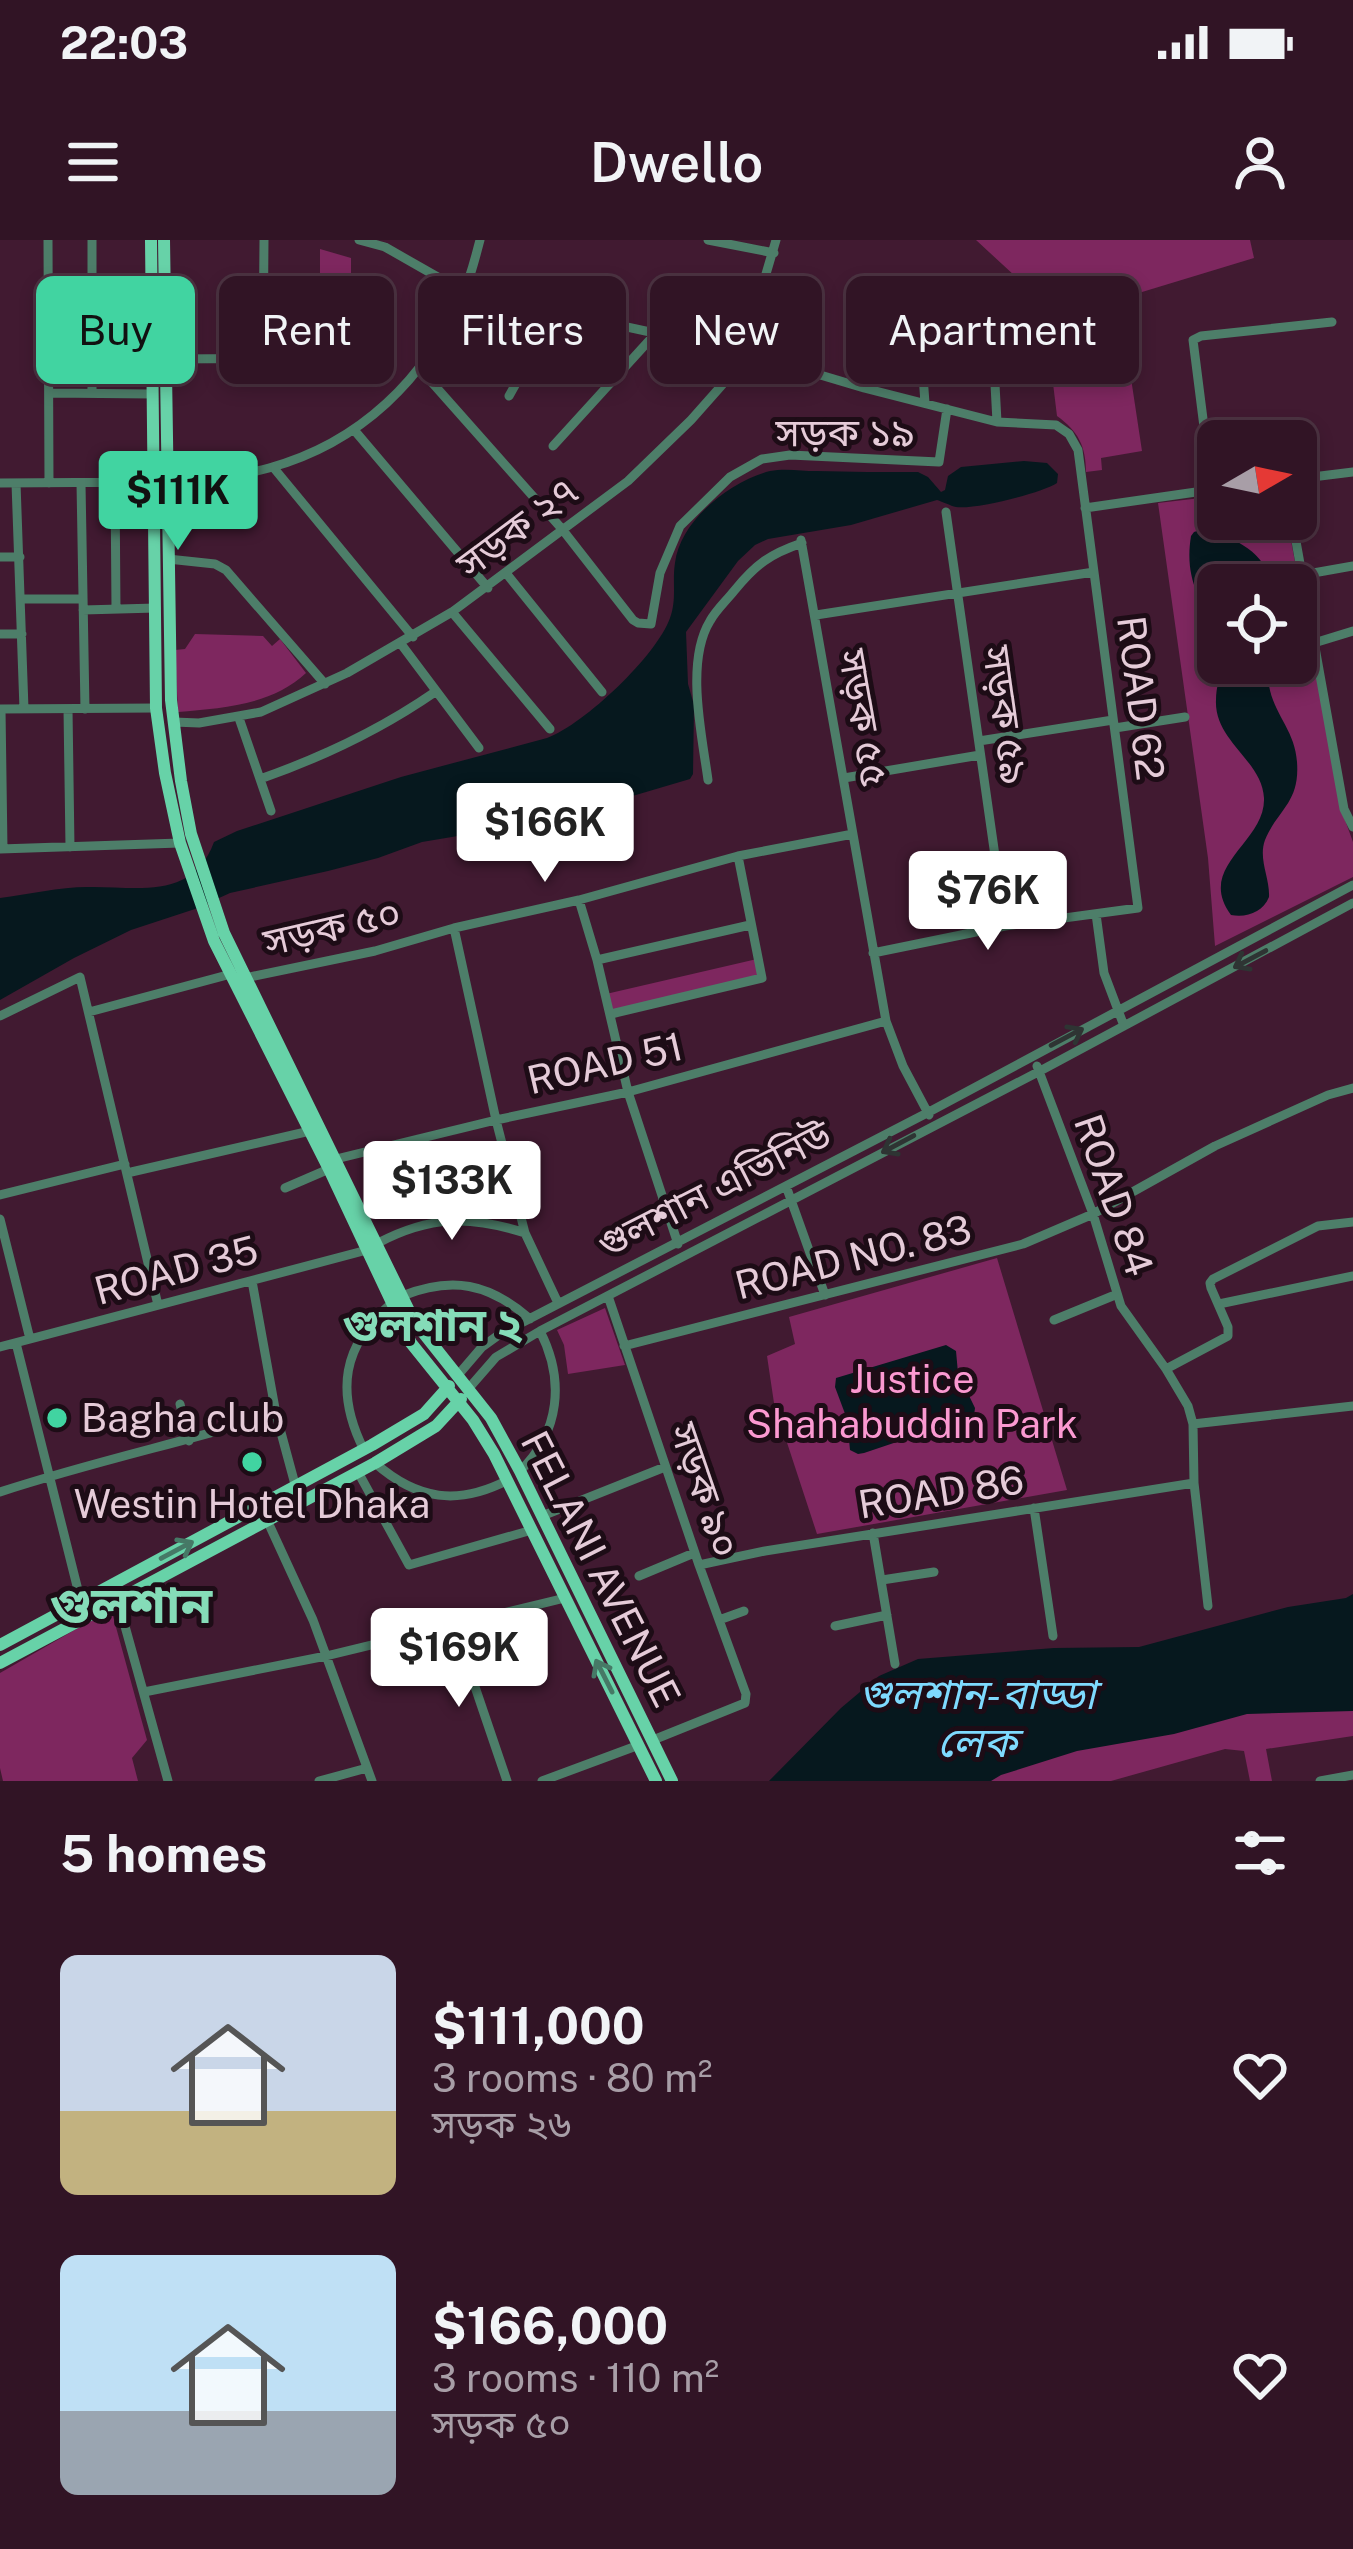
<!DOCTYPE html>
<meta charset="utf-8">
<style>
body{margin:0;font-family:"Public Sans","Noto Sans Bengali",sans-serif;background:#3d2132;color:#f1f3f6;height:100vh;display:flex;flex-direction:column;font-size:45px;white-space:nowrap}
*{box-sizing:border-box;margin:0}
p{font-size:39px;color:#a89ea7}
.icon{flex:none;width:66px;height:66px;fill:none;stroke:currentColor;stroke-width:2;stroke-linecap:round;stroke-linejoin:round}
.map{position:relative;height:1541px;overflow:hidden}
.drawer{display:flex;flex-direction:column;background:#311425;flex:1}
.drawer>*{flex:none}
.top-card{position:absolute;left:36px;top:36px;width:1281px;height:108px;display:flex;gap:24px}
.needle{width:78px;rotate:81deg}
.fabs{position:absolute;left:1197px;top:180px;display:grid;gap:24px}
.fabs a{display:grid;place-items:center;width:120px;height:120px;border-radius:18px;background:#311425;box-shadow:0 6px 18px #0003,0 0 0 3px #4c3342;font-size:60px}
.price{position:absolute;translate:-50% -102px;padding:0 27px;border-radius:12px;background:#fff;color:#222;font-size:39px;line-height:78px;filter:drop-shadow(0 3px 6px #0008)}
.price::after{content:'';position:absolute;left:50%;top:72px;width:36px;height:27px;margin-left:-18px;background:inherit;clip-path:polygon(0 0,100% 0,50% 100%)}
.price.active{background:#41d4a1;color:#111}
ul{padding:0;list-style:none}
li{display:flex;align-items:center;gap:36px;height:300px;padding:0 60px}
li span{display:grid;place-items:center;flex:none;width:336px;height:240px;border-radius:18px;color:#555}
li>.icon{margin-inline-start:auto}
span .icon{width:144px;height:144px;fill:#fffc;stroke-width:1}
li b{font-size:51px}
h2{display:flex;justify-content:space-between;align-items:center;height:144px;padding:0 60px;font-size:51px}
.tag{padding:0 42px;border-radius:18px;background:#311425;box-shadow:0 6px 18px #0003,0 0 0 3px #4c3342;font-size:42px;line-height:108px}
.tag.active{background:#41d4a1;color:#111}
.status{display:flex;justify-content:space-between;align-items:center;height:84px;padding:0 60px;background:#311425;direction:ltr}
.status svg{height:33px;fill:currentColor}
header{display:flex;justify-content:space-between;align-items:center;height:156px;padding:0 60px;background:#311425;font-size:54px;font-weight:600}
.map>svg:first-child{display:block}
</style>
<div class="status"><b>22:03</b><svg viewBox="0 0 49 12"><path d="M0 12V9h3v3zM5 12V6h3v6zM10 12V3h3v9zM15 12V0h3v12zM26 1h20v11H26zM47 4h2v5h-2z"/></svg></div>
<header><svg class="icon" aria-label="menu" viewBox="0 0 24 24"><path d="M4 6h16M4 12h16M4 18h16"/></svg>Dwello<svg class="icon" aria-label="person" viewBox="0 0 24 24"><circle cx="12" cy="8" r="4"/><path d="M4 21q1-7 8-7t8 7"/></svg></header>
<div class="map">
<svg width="1353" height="1541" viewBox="0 0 1353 1541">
<rect width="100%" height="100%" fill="#411a31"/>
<path fill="#7e275f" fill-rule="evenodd" d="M976,0H1250L1254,18L1119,59L1142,211L1101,218L1102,230L1086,232C1086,206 1078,191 1057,176L1043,62Z
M320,9L351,18V51L395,75L367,118L320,90Z
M1218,256V279H1287L1341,569L1353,602V637L1215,706L1208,618L1158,263ZM1218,345H1296V423H1218Z
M195,394L263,396L272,406L280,399L306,433C272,465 223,468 178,472L175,410L185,409Z
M757,719L762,738L611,774L606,754Z
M997,1018L1067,1250L817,1294L774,1163L767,1116L795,1104L789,1077Z
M605,1068L625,1125L568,1134L564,1105L557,1090Z
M111,1369L147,1500L132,1518L138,1541H3L0,1528V1433Z
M1353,1470V1496L1266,1509L1272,1541H1250L1244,1511L1225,1509L1111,1541H987L998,1534L1075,1510L1245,1473Z"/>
<path fill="#06181e" d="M1024,221L1047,223L1058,234L1057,243C1042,253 974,270 956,267C951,266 941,261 937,260L851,285L768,299L755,305L738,321L686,392L688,444L694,465L693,534L690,539L548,581L422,602L378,618L328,631L230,653L195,669L131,690L74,718L0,760V658C30,654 63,646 93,647C141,647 193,659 214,602L237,591L401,537L547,498C585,484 657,415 670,378C677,359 672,342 675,323C680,280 731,241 770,231C785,228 802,231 816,231C850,232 884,232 918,232L928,237L941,252L945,250L948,236L961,227Z
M1206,288C1236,300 1265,311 1272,345H1218V387C1196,358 1185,333 1191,296L1194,292Z
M1223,423H1268C1264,469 1295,484 1297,522C1300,563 1278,569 1265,600C1258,619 1270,638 1269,657C1263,672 1247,678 1231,675C1195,626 1266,603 1264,558C1262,520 1214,501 1216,460C1216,448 1220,435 1223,423Z
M946,1105L956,1111L958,1133L975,1168L974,1176L864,1213L858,1214L850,1210L847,1179L835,1147L836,1138Z
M1353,1354V1471L1247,1474L1174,1494L1077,1511L1001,1535L991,1541H769L841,1468L879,1436L918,1419L1054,1408L1139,1407L1288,1367L1346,1358Z"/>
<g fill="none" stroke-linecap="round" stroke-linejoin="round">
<path stroke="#4d7e69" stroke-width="9" d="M48,0L49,243
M92,0V152
M359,0L385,7L464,52L743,112L864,148L997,182L1056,185L1069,194L1078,210L1138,668L1005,686L873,713
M708,0L774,13
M851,52L864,148
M917,53L925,163
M992,88L997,182
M263,118L264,0
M166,119L313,118
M420,129L562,289L633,380L638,383L651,384L660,333L680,286L730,237L762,219L790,215L939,222L947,169
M49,153L153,154
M509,156L555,74
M355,191L488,348
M553,206L656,93
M273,227L413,397
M1296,239L1353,232
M167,241C201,238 236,237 269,228C360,203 426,139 463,53C471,37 475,18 480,0
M115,242L116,369
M0,243L152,242
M16,243L24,469
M81,243L85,469
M1212,250L1193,100L1201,96L1332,82
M1085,268L1217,249
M946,272L1005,686
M1292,279L1344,569L1353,587
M801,300L886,781L903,826L929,875
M0,317H20
M168,319L215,324L226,330L325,444
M506,333L602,452
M1302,335L1353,326
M22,359H83
M83,370L156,368
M452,372L550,489
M816,375L1094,332
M0,394H22
M1314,403L1353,391
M401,404L479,508
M0,469L156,468
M1,469L3,609
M68,469L70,607
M239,478L271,571
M174,482L199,483L261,472L347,433L452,372L628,241L691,180L722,145L743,112L776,0
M1115,488L1185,477
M979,501L1113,480
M844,538L980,515
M260,539C323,517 380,490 435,452
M708,540C702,495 685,422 710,381C716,370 726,361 734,351C756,324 770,314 802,303
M0,609L180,603
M579,660L597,720L628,852L678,1004
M1096,674L1104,733L1124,786
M454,688L496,880L525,993L558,1063
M597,720L750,685
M245,738L375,711L454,688L579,660L738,616L853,594
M89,772L231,734
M611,774L762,738L738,616
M0,776L80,737L158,1065
M1037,826L1093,974L1121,1066L1166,1129L1188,1166L1193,1184L1194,1243L1208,1366
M336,919L496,880L628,852L886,781
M127,933L310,891
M786,946L825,1055
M285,948L329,929
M0,955L125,924
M0,979L30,1099
M378,1003C429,976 470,975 525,993
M252,1041L276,1174L296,1248
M402,1056C452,1036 489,1043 530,1079
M608,1056L699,1325L746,1454L745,1463L653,1500
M1219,1064L1353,1036
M1054,1080L1115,1055
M16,1103L81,1362
M624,1106L1023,1004L1093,974L1215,906L1328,855L1353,848
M0,1107L367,1010
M1166,1129L1228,1096V1087L1211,1048L1210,1043L1213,1039L1318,986L1353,982
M458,1135L482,1107L500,1094L927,873L1353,645
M469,1148L496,1117L540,1091L1040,831L1353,663
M180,1164L189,1201
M1193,1184L1353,1166
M364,1210C335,1152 342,1105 392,1063
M375,1223C417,1260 458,1266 508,1240
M520,1231C560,1192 565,1140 540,1091
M358,1232L409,1325L532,1290
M0,1252C91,1222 185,1202 276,1174
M1034,1268L1053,1396
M542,1276L665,1227
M267,1280L313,1380L372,1541
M873,1293L895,1424
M699,1325L765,1311L1194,1243
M639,1336L694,1313
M882,1340L934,1332
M118,1361L168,1541
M719,1380L744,1371
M454,1385L507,1541
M835,1386L887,1375
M144,1452L326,1416L565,1358
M319,1541L367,1528
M542,1541L639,1505
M1320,1541L1353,1535"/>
<path stroke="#67d2a8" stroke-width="12" d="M151,0L156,468L165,533L180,603L214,701L329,929L411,1103L473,1180L494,1214L656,1541
M164,0L171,460L181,541L191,594L224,693L414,1081L491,1178L520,1231L672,1541
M0,1405L372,1205L424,1174L449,1146
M0,1423L375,1223L436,1186L461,1159"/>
</g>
<defs><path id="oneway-shaft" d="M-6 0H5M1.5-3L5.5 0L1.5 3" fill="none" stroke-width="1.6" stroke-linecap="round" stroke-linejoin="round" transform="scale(3)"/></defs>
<g stroke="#2e3433">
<use href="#oneway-shaft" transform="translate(1250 719) rotate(152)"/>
<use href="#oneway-shaft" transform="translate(1067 797) rotate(-28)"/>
<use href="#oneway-shaft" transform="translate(898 904) rotate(152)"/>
</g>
<g stroke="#467966">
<use href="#oneway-shaft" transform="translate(177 1310) rotate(-28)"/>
<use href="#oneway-shaft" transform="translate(604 1436) rotate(-117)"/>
</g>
<g fill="#41d4a1" stroke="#1d0c16" stroke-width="4.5">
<circle cx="57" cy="1178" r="12"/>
<circle cx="252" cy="1222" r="12"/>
</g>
<g text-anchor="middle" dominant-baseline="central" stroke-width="10" stroke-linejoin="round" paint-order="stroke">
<g font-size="39" fill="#e5cbd8" stroke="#1d0c16">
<text x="845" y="192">সড়ক ১৯</text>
<text transform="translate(517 287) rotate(-37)">সড়ক ২৭</text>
<text transform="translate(1141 458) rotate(83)">ROAD 62</text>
<text transform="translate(1006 475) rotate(82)">সড়ক ৫৯</text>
<text transform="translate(864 478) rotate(80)">সড়ক ৫৫</text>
<text transform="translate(332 687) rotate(-13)">সড়ক ৫০</text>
<text transform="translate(605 823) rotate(-13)">ROAD 51</text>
<text transform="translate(714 949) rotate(-27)">গুলশান এভিনিউ</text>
<text transform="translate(1114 955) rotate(71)">ROAD 84</text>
<text transform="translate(853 1017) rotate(-14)">ROAD NO. 83</text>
<text transform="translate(176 1030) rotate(-15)">ROAD 35</text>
<text transform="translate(705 1250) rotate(71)">সড়ক ৯০</text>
<text transform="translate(941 1252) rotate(-9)">ROAD 86</text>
<text transform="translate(601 1329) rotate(63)">FELANI AVENUE</text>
</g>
<g font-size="39" fill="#fb99d1" stroke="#1d0c16">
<text x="912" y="1139">Justice<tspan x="912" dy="45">Shahabuddin Park</tspan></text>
</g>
<g font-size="39" fill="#e5cbd8" stroke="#1d0c16" text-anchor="start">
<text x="81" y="1178">Bagha club</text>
<text x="252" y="1264" text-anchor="middle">Westin Hotel Dhaka</text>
</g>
<g font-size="42" font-style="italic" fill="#7edafe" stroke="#1d0c16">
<text x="977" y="1453">গুলশান-বাড্ডা<tspan x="977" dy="48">লেক</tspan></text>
</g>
<g font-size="45" font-weight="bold" fill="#85dcb8" stroke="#1d0c16">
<text x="433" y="1084">গুলশান ২</text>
</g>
<g font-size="51" font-weight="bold" fill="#85dcb8" stroke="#1d0c16">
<text x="131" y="1364">গুলশান</text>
</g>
</g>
</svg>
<div class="fabs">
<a><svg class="needle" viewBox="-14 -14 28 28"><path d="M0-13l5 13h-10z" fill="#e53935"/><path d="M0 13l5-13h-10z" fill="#a89ea7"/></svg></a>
<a><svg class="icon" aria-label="locate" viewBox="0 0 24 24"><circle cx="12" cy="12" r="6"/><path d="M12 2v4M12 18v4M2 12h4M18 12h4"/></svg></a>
</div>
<b class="price active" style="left:178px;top:313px">$111K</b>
<b class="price" style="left:545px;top:645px">$166K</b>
<b class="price" style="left:988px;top:713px">$76K</b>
<b class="price" style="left:452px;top:1003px">$133K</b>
<b class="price" style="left:459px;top:1470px">$169K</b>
<div class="top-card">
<a class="tag active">Buy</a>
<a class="tag">Rent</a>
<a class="tag">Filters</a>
<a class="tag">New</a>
<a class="tag">Apartment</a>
</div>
</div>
<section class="drawer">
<h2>5 homes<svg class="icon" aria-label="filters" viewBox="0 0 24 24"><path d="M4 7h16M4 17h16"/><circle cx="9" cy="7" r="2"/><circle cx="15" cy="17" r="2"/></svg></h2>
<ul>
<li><span style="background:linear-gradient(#c9d6e8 65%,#c2b280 0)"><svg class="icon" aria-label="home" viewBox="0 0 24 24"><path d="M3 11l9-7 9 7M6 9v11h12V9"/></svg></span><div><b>$111,000</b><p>3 rooms · 80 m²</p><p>সড়ক ২৬</p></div><svg class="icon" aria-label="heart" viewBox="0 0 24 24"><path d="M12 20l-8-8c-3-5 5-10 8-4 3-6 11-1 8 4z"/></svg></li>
<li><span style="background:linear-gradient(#bfe0f5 65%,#9aa5b1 0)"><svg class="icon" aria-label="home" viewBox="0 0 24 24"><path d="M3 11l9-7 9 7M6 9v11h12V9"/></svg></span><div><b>$166,000</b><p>3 rooms · 110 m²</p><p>সড়ক ৫০</p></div><svg class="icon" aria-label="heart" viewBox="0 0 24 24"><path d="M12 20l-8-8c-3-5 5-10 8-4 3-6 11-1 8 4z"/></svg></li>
</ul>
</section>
